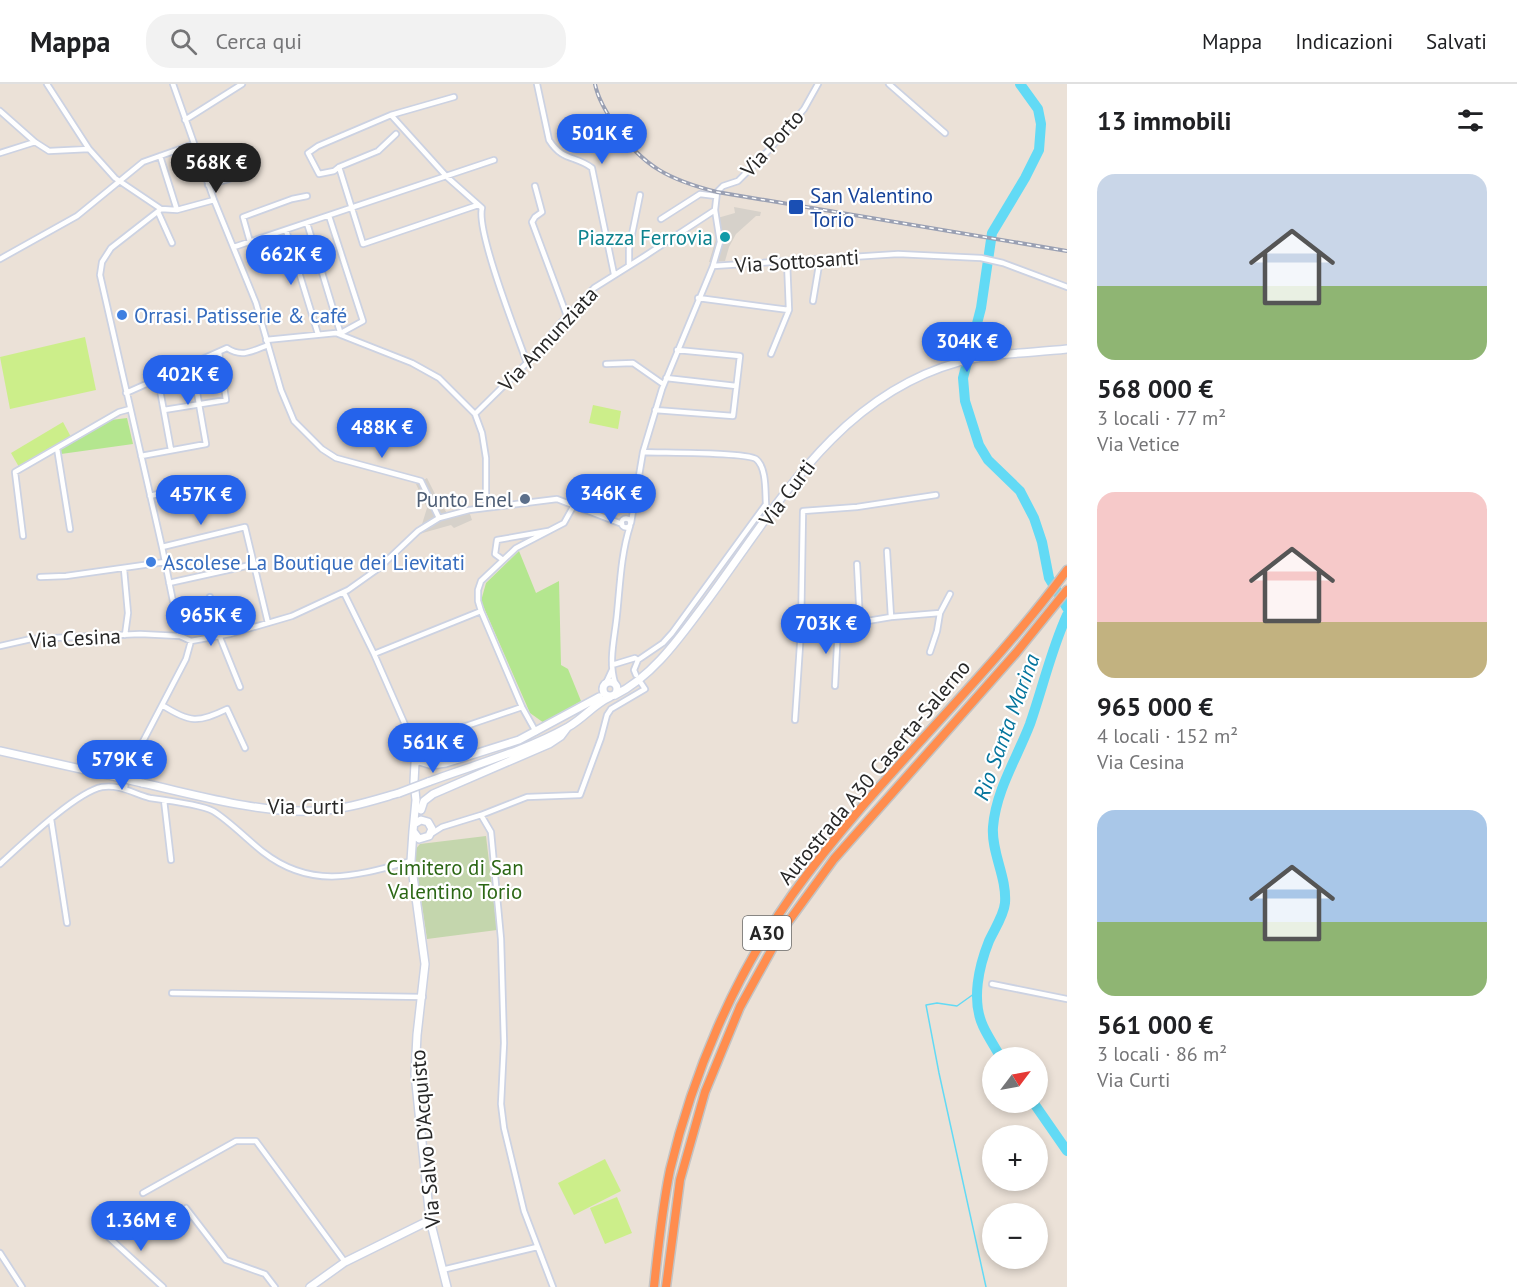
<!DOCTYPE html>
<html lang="it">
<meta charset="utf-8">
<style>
body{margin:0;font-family:"PT Sans",sans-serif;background:#f2f2f2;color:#202124;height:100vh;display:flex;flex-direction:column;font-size:22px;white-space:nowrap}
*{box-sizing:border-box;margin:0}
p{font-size:20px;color:#757577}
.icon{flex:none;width:33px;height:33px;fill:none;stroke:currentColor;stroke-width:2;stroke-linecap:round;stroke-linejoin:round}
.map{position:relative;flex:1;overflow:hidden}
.panel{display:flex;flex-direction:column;background:#fff;width:450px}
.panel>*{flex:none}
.needle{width:39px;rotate:58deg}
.fabs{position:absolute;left:982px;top:963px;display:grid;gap:12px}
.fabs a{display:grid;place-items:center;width:66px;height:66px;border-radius:50%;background:#fff;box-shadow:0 3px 9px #0003;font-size:30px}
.price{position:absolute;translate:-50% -51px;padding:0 14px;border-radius:21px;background:#2563eb;color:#fff;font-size:20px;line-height:39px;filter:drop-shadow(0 2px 3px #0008)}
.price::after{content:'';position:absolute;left:50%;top:36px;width:18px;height:14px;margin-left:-9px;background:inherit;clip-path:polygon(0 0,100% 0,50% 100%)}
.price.active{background:#222;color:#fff}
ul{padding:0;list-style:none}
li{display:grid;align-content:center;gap:12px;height:318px;padding:0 30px}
li span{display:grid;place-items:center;height:186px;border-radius:18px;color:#555}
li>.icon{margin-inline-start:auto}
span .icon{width:108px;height:108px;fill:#fffc;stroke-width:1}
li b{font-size:26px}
h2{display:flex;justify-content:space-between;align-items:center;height:72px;padding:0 30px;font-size:26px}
header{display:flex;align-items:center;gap:36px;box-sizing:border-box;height:84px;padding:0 30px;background:#fff;border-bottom:2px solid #e0e0e0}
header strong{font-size:28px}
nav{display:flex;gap:33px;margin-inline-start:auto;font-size:21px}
.search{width:420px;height:54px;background:#f2f2f2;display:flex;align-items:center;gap:15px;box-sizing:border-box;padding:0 21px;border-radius:24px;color:#757577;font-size:22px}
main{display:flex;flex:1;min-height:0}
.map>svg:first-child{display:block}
</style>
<header>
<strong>Mappa</strong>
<div class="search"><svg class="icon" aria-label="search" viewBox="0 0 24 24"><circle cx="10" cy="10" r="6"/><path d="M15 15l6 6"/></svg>Cerca qui</div>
<nav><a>Mappa</a><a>Indicazioni</a><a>Salvati</a></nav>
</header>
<main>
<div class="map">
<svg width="1067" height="1203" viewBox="0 0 1067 1203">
<rect width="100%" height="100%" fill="#ebe1d7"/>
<path fill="#b4e68f" d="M127,334L133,360L61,370L60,364L111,336Z
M519,467L536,509L559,497L561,581L568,585L581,617L544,639L530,629L481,517L486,499Z"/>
<path fill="#c4d6ad" d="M486,752L497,846L427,855L414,767L420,760Z"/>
<path fill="#ccee8a" d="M85,253L96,306L10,325L0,273Z
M593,321L621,327L618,345L589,339Z
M63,338L71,353L19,383L11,369Z
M605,1075L621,1107L574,1131L558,1099Z
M617,1113L632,1149L605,1160L590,1124Z"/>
<path fill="#d6d1ca" d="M734,123L761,128L760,132H756L736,150L729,163L725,177L709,178L716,155L714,135L735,129Z
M427,394L438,416L447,429L468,424L472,436L454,444L451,441L419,450L427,424L416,400Z"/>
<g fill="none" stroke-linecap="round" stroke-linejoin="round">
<path stroke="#62daf5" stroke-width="1.5" d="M978,907L957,922L937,919L926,921L939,989L986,1203"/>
<path stroke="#62daf5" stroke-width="10" d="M1020,0L1038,25L1041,40L1039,66L1025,94L992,149L981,224L963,294L965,317L979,361L988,376L1020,407L1034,434L1042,458L1049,494L1067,524
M1001,974C995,963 988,953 983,942C971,916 979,882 989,857C994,846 1004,831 1005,819C1007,793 991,768 993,743C996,706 1017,674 1030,640C1043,603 1051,566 1067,531
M1033,1018L1067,1067"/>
<g stroke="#ccd2e2" stroke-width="8">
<path id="street" d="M47,0L89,65
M173,0L214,116L256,219L281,306L294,337L322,365L336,374L421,397L439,434
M537,0L549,56C563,78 575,71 592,84L614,190
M889,0L945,49
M454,13L391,31L447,93L482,124C476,147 517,251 527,279
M0,27L35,58L49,67L89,65L115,94L161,125
M391,31L318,62L308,69L319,90L334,87L339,83L378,67L396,50
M185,36L242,0
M0,69L35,58
M160,72L177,126
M339,83L363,160L478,121
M208,101L229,95
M535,102L542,128L535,133L532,138L567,232
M158,128L172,159
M329,132L363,237L341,249
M661,135L700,110L716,112
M307,139L341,251
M286,146L318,250
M250,158L243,133L292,115L307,112
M234,163L494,76
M0,175L77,132L143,78L194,60
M629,181V165L640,111
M713,182L720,158L715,126L717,108L723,102L738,97L768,67L804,25L818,0
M698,214L789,226
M813,217L820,175
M266,256L336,249L412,279L439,294L475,330L482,349L486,374V424
M771,270L789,226L787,177
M606,280L633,279L663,300
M666,294L736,302
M158,295L171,366
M126,309L227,264C242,274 252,267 268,261
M164,326L226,316L219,268
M655,326L733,332L740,272L677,266
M475,330L541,265L557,243L594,204L645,172L715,126
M57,364L70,445
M141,372L206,360L192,280
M150,412L219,395
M621.5 439a4.5 4.5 0 1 1 9 0a4.5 4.5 0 1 1-9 0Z
M631,439L643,368L662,305L713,182L898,170L981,174L1003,179L1067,203
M23,452L15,388L119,328L130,325
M162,463L245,443L268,539
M887,467L891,533
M503,476L495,470L497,456L548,447
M857,480L860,538
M124,485L128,529L125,551
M40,493L66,492L165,478
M169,499L255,480
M344,509L374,570L421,677
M210,513L219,551L240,603
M180,552L162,463L100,191L102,178L111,164L161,125L177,126L214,116
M0,562L31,555L140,550L180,552L191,557L230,550L292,532L348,506L379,484L418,447L439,434L469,426L557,415L622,440
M930,568L937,547L940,529
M374,570L481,527
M638,576L663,559L672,549L766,420C765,408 767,384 756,375C745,368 661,369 643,368
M612,581L635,574L638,576L634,586L636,591
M606,599L612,586
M615,599C608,576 615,553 617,530C620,501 621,470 630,442
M835,602L838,542L891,533L940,529L950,510
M162,621C190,639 198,639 227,625L245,664
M795,636L801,546L803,427L857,423L936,411
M536,648L522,623L481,527L478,517V506L481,497L516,464L564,439L574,421
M413,660L522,623
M125,704L127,688L186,575L191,557
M164,716L171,776
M481,731L491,748L501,855L504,959L501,1020L504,1044L524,1127L553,1203
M51,735L67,839
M431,750L442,743L481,731L527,713L580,711L601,654L607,631L611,625L645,605L641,599
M0,780C21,761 76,708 102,703C120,700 134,710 150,714C165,716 202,721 213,727C227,735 249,757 263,768C312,806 356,792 411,777
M992,900L1067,915
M172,909L423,913
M143,1109L236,1057H256L345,1178
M186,1124L226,1176L265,1190L275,1203
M104,1149L163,1203
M0,1169L22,1203
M442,1186L537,1163"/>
</g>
<g stroke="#ccd2e2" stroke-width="10">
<path id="secondary" d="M603 605a7 7 0 1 1 14 0a7 7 0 1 1-14 0Z
M615,611C654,592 682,550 707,517C777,422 837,312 959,278C994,269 1031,269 1067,265
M0,667L108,691
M428,698C474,681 525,667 568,643C584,634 594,620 610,613
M142,699C197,711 258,729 314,727C344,726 371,717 399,709
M421,726L424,717L433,710L549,660L561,652L567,644
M414,740L421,736L428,738L432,745L429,752L419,755L413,747L416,716L414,698L415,679L419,677L432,681L446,679L519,656L599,613
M413,747L411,777L425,880L417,951L415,990L430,1136L447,1203
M310,1203L345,1178L430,1136"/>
</g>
<g stroke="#c3c3c3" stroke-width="11">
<path id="highway" d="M654,1203C658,1164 662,1125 670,1086C693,989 734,893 792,811C875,695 983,600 1067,486
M666,1203L680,1096L705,1008L740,923L783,845L834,775L1016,569L1067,506"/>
</g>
<use href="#street" stroke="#fff" stroke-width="4.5"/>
<use href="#secondary" stroke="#fff" stroke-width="7"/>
<use href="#highway" stroke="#ff8d4e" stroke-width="8"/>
<g stroke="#9aa0b3" stroke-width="4">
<path id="rail" d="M595,0C598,15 607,29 615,42C643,83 670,96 717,108L1067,167"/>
</g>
<use href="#rail" stroke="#fff" stroke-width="1.5" stroke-dasharray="4.5" stroke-linecap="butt"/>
<g stroke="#ccd2e2" stroke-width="10" stroke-linecap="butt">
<path id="secondary-bridge" d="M108,691L142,699
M399,709L428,698"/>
</g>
<use href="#secondary-bridge" stroke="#fff" stroke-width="7"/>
</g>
<rect fill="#1a4fb4" stroke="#fff" stroke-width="2" x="788" y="115" width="16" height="16" rx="3"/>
<circle fill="#0f9aa8" stroke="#fff" stroke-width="2" cx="725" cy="153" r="6"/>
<g fill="#3f7fe0" stroke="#fff" stroke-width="2">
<circle cx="122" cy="231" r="6"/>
<circle cx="151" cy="478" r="6"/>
</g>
<circle fill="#5c6f8a" stroke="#fff" stroke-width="2" cx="525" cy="415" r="6"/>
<g text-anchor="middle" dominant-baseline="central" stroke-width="4.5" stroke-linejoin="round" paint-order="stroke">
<rect fill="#fff" stroke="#686868" stroke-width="1.5" x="743" y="832" width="48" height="34" rx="4.5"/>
<g font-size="20" font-weight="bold" fill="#272727">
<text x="767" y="849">A30</text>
</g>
<g font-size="21" fill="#272727" stroke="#fff">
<text transform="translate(772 59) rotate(-48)">Via Porto</text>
<text transform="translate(797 177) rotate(-4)">Via Sottosanti</text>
<text transform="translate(548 255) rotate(-47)">Via Annunziata</text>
<text transform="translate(787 409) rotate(-53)">Via Curti</text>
<text transform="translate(75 554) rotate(-3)">Via Cesina</text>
<text transform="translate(874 688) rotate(-50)">Autostrada A30 Caserta-Salerno</text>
<text x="306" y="722">Via Curti</text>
<text transform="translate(425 1055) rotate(-95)">Via Salvo D'Acquisto</text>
</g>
<g font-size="21" fill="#164399" stroke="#fff" text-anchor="start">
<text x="810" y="111">San Valentino<tspan x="810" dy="24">Torio</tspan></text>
</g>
<g font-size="21" fill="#0d838f" stroke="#fff" text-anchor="end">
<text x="713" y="153">Piazza Ferrovia</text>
</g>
<g font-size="21" fill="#366cbe" stroke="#fff" text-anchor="start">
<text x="134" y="231">Orrasi. Patisserie &amp; café</text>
<text x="163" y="478">Ascolese La Boutique dei Lievitati</text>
</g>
<g font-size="21" fill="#4e5e75" stroke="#fff" text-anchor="end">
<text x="513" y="415">Punto Enel</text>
</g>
<g font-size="21" fill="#2c6715" stroke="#fff">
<text x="455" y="783">Cimitero di San<tspan x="455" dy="24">Valentino Torio</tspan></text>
</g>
<g font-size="22" font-style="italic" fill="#05759d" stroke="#fff">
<text transform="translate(1006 643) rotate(-70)">Rio Santa Marina</text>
</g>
</g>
</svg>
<div class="fabs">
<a><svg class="needle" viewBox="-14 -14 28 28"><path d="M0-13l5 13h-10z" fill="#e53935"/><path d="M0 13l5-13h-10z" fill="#757577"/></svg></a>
<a>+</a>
<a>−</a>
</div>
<b class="price" style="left:602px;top:81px">501K €</b>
<b class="price active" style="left:216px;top:110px">568K €</b>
<b class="price" style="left:291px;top:202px">662K €</b>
<b class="price" style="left:967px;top:289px">304K €</b>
<b class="price" style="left:188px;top:322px">402K €</b>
<b class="price" style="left:382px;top:375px">488K €</b>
<b class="price" style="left:611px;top:441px">346K €</b>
<b class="price" style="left:201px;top:442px">457K €</b>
<b class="price" style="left:211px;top:563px">965K €</b>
<b class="price" style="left:826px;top:571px">703K €</b>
<b class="price" style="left:433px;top:690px">561K €</b>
<b class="price" style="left:122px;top:707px">579K €</b>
<b class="price" style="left:141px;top:1168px">1.36M €</b>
</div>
<section class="panel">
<h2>13 immobili<svg class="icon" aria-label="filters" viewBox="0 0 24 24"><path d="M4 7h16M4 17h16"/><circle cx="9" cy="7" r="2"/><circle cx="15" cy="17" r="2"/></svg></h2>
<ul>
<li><span style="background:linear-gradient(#c9d6e8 60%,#8fb573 0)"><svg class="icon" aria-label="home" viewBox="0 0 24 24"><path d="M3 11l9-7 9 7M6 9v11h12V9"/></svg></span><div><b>568 000 €</b><p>3 locali · 77 m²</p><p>Via Vetice</p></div></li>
<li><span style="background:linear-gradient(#f6c9c9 70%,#c2b280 0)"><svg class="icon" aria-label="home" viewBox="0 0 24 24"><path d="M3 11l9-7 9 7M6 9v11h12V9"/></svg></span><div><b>965 000 €</b><p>4 locali · 152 m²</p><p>Via Cesina</p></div></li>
<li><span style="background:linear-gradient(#a9c7e8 60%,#8fb573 0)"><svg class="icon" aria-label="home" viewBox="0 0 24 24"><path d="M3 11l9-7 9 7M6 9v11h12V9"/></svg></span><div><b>561 000 €</b><p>3 locali · 86 m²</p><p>Via Curti</p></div></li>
</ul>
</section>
</main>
